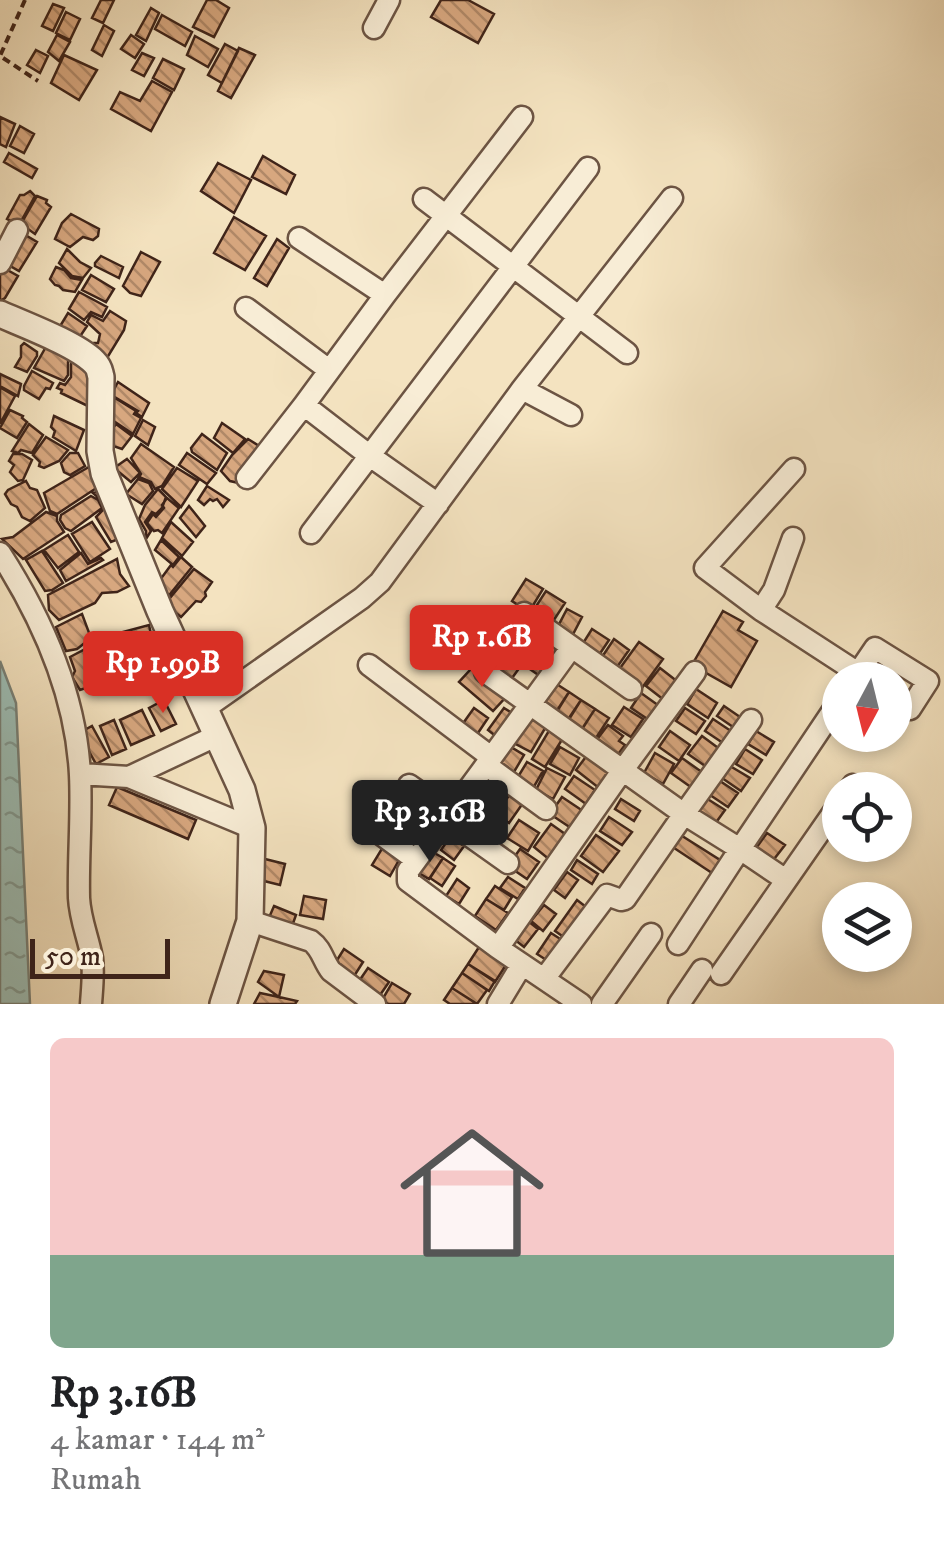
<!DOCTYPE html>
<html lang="id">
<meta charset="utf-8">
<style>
body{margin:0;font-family:"IM FELL DW Pica",serif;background:#f2f2f2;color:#202124;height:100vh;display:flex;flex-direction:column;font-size:38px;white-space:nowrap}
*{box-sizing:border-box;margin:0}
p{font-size:32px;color:#757577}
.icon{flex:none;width:55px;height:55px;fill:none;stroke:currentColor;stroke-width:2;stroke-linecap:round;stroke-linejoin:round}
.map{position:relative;height:1004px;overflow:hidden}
.sheet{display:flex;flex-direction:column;background:#fff;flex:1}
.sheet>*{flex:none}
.needle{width:65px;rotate:187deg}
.controls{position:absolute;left:822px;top:662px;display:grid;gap:20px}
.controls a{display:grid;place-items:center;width:90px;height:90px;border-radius:50%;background:#fff;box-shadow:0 5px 15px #0003;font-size:50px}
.scale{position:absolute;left:30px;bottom:25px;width:140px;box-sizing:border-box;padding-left:10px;border:5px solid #3f2419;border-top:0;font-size:28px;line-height:35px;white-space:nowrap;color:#3f2419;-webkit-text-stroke:8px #f8edd6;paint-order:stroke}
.price{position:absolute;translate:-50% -85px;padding:0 22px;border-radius:10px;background:#d93025;color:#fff;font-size:32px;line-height:65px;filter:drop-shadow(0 2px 5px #0008)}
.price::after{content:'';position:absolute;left:50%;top:60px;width:30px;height:22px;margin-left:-15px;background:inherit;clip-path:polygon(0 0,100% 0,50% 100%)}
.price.current{background:#222;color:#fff}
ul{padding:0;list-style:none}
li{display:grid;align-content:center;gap:20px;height:530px;padding:0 50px}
li span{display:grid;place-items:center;height:310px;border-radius:15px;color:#555}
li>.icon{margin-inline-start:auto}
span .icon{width:180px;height:180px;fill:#fffc;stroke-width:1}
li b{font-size:42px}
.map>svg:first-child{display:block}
</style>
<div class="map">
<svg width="944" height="1004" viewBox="0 0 944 1004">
<defs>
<pattern id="water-ripples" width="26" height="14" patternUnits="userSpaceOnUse" patternTransform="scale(2.5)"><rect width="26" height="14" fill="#9cbeb6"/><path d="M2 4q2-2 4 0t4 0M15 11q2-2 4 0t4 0" fill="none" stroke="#819a93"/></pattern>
<pattern id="building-back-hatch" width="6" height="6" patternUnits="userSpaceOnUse" patternTransform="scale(2.5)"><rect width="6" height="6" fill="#d7a77f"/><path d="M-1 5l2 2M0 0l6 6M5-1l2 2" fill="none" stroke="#b08867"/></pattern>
</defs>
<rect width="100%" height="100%" fill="#f4e3c0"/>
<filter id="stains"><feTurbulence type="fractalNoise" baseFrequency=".002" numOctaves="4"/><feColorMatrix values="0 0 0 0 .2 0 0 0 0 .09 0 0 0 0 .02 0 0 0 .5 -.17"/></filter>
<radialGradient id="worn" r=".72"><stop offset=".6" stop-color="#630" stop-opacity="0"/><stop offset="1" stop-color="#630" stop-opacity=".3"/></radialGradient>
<path fill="url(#water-ripples)" stroke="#778077" stroke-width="2.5" d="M0,661L16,703L30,1004H0Z"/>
<path fill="url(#building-back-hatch)" stroke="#3f2419" stroke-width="2.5" d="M101,0H114L103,23L92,18Z
M207,0H216L229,8L214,37L193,27Z
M441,0H468L494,14L478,43L431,17Z
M53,4L64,8L53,31L42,26Z
M151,8L159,13L146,41L136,35Z
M66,12L80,19L70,40L56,33Z
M162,15L192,32L185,46L155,29Z
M104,25L114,31L102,56L92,50Z
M57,35L70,42L59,61L48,52Z
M131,35L144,44L135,58L121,49Z
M195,36L218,49L208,67L187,55Z
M225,44L238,51L222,83L208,75Z
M239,48L255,55L231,98L218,91Z
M36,50L48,56L40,73L27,65Z
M142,53L154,58L144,76L132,70Z
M64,55L97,70L79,100L51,83Z
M163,59L184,69L174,90L153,78Z
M152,81L172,92L151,131L111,109L120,92L140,101Z
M0,117L15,124L6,147L0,144Z
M20,126L34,134L24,153L10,146Z
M9,153L37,169L32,178L4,162Z
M263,156L295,175L286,194L252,177Z
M218,163L251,180L234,213L201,191Z
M30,191L35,196L19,225L7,219L20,195H24Z
M37,196L47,200L46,203L51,207L35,234L21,224Z
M71,214L99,229L98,236L93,240L83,237L70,247L55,239L62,223Z
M234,217L266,236L245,270L214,253Z
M22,233L37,242L19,271L5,263Z
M277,239L289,248L267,286L254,278Z
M67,249L80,262L91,268L83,278L72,276L59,263Z
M141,252L160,262L141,296L130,293L123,286Z
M101,256L123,267L119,278L95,266V263Z
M2,267L18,276L5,298L0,301V271Z
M56,267L64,270L71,278L82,280L75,292L63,290L59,286L55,285L50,279Z
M91,275L114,289L106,302L82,290Z
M79,292L107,307L102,317L91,312L84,320L69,309Z
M110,311L126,321L124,330L107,358L92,348L94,343H98L100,334L87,322L91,315L103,321Z
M68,313L87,326L77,341L59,328Z
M24,343L37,352V356L27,372L15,367L21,357V346Z
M47,345L71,356L68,362V375L64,381L34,368Z
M75,357L95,372L92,408L61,393L62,390L57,388L60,383L65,385L71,377V364Z
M32,371L53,383L50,389L46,388L39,399L24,390V386Z
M0,374L21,384L18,396L0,386Z
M118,382L149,403L142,417L136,413L138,411L113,396V391Z
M1,388L15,396L0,424V389Z
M115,398L136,411L134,414L141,418L133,434L115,422L112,426L111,404Z
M10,410L23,416L22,418L27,422L17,438L0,428Z
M54,416L84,430L76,451L53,437L55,431L51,427Z
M143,420L155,427L148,445L135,436Z
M222,423L245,439L233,453L214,438Z
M29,424L43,435L32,453L21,450L18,453L12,451Z
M116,424L132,436L122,449L113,446L105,439Z
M202,434L227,453L217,470L192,452L191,448Z
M46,437L68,450L59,461L44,468L39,466L40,462L33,455Z
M248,439L264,449L239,483L230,481L221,471L232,455Z
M141,444L174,467L162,486L155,489L151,482L139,477L141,474L131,458Z
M70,453H78L85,466L70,475L64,472L61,463Z
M187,453L216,473L207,484L179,465Z
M13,454H22L32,460L23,480L18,481L10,472L14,465L9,461Z
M127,459L140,473L131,482L114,468Z
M94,464L101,485L57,514L50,511L44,493Z
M177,468L198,481L181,507L162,489Z
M138,479L149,483L153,491L142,504L126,494Z
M26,481L30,488L37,490L45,508L30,521L22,517L17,507L11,504L5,494L8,490Z
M207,486L229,500L223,507L217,499L213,501L210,499L204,505L198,500Z
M158,489L166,497L162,508L156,514L152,512L145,522L151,531L146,539V531L139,519L145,505Z
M104,490L121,538L111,542L96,517L103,510L100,499L93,493Z
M91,496L98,500L102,508L71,531L65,528L60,520L61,515Z
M167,498L179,508L162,533L158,530L154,531L147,523L153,514L156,517L164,508L162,505Z
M189,506L205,526L196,537L180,518Z
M46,512L57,516V521L64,532L23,559L2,539L13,537Z
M92,522L110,549L90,562L72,534Z
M171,522L193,542L182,556L162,538Z
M68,535L79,552L58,568L44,550Z
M161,540L179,557L173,565L155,550Z
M42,551L63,583L52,590L45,591L26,560Z
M81,553L88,564L101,558L103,560L66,581L60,570Z
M181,557L192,567L166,599L157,584L171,565L173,567Z
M117,559L120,574L129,586L117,592L102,593L95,603L59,620L49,610L48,595Z
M194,569L212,582L205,592L206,596L201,602L196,601L181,617L165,604Z
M526,579L543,589L529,612L512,601Z
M546,591L565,603L550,626L531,614Z
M567,609L582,617L570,640L555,632Z
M723,611L743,622L738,630L757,641L731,687L692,665Z
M495,613L514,624L509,632L516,637L505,654L479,639Z
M82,614L91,638L77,649L66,651L56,627Z
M149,625L152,639L160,648L168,646L172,657L149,665L144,657L92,679L86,688L80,690L72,677L75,671L70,657L112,635Z
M592,629L609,640L597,658L580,648Z
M522,633L536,642L520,665L507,656Z
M614,639L629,650L615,670L600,660Z
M639,642L663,659L639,692L615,675Z
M538,645L558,658L544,679L524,665Z
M473,646L492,659L483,671L464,659Z
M500,653L520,667L507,685L488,672Z
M660,668L678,682L664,700L646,686Z
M471,669L505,698L493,711L459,682Z
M555,683L569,692L556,712L542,703Z
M696,689L717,703L708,718L687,704Z
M569,692L581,700L568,721L556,713Z
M641,693L662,708L652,722L631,708Z
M164,700L176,724L161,731L149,708Z
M581,700L595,709L581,731L567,721Z
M724,706L743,719L736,729L717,716Z
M624,707L643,719L631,737L612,725Z
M474,708L488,718L474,739L459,729Z
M504,708L515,715L498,738L488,730Z
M685,708L705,721L696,734L676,721Z
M595,709L609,718L594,741L580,732Z
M142,710L154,735L131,745L120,720Z
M527,713L547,725L531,752L510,741Z
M713,719L731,731L723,743L705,731Z
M114,720L126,749L112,755L100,726Z
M608,725L623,736L619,741L625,745L616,757L595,742Z
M92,726L109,757L96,764L79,733Z
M550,729L563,738L545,767L532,759Z
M670,731L690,745L679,761L659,747Z
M756,731L774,742L766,755L748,744Z
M702,736L721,750L708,768L688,754Z
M506,744L524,755L511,777L493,765Z
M560,747L579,758L570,775L550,764Z
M745,749L762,760L753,774L736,764Z
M655,753L674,764L663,784L644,773Z
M588,754L611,771L599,788L576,770Z
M682,758L706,775L695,790L671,773Z
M527,762L543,771L532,790L516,780Z
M730,766L750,778L741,791L722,778Z
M547,768L565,777L553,799L536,790Z
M486,775L506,789L492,807L473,792Z
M574,776L595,790L586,804L565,789Z
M720,781L738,793L728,807L710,795Z
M117,787L196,820L188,839L109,805Z
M510,794L523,803L509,823L496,814Z
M562,797L586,813L574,830L550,814Z
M421,798L439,810L426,831L407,818Z
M706,798L725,810L712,828L694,816Z
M621,799L640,811L634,821L615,809Z
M468,800L485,812L472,830L455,818Z
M488,814L504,823L492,843L476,833Z
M609,817L632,832L622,845L600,831Z
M519,820L539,833L528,851L507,838Z
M398,821L417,833L407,848L388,836Z
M551,824L568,836L550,860L534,847Z
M767,833L785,845L771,863L754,851Z
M679,834L720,860L712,873L671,846Z
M596,835L619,851L603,872L581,856Z
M450,837L464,846L454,860L441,850Z
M386,842L403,853L390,876L372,865Z
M520,849L539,862L527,879L508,866Z
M431,851L443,858L429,879L417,872Z
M261,858L285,864L280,885L256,879Z
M443,858L455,866L442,886L430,878Z
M577,860L598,874L592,884L571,870Z
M567,872L578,880L565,898L554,890Z
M508,877L525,888L518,899L500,888Z
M457,879L469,888L459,904L446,896Z
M495,886L512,897L504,910L486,899Z
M304,896L326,900L323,919L300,915Z
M486,899L508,913L496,930L475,916Z
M577,900L590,910L568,940L555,931Z
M544,905L556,914L543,931L531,921Z
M274,906L296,915L291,929L268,920Z
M528,921L538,929L524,947L514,939Z
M551,933L565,942L551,963L537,954Z
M479,947L506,965L495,982L468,964Z
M344,949L363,962L351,981L332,968Z
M468,964L495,981L489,991L462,973Z
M368,968L389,982L378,998L357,984Z
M264,971L284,975L279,997L258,982Z
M462,973L487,990L477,1004L452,988Z
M392,983L410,994L404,1004H388L382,1000Z
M452,988L474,1002L473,1004H450L444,1000Z
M260,993L279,997L297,1001L295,1004H254Z"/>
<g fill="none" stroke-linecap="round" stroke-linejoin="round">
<g stroke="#6c5443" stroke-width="25">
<path id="minor" d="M374,28L389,0
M424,199L627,353
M299,238L385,295
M0,263L17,230
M246,308L329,370
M522,389L571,415
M304,405L385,295L522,117
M794,469L705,568L761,610L858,673L853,680
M247,478L304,405L370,456L438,504
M311,533L588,168
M0,553C43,620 76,695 80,775C82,816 78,857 79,898C80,919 88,937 92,958C94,973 92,989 91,1004
M761,610L774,590L793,538
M524,613L631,689
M369,665L491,757
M485,672L684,814L625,899L621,900L607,895L544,979L498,948L622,771L695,672
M858,673L875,648L928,681L910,709
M204,709L362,598L380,582L522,389L672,198
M751,720L684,814L740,849L840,700
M486,765L408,871V881L498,948
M80,774L129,777L252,828
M129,777L216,736
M409,785L450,814
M849,790L853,785
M546,809L486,765L571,648
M446,819L508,863
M379,833L416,860
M250,921L311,941C322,949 323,961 331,971L375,1004
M678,944L740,849L786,880
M721,974L840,803
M544,979L581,1004
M498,1004L521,966
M602,1004L651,934
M679,1004L702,970"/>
</g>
<g stroke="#6c5443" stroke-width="30">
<path id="tertiary" d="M0,314C25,325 76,344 94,362C100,368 99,370 101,377L100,451L104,473L160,611L242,790L252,828L250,921L223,1004"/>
</g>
<path stroke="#3f2419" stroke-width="4" stroke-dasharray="8 5" stroke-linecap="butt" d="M25,0L0,56L38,81"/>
<use href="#minor" stroke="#f8edd6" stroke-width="20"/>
<use href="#tertiary" stroke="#f8edd6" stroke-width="25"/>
</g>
<rect width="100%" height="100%" filter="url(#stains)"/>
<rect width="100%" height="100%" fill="url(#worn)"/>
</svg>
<div class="controls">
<a><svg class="needle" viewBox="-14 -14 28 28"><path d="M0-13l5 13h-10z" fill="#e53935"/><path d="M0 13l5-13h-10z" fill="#757577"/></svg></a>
<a><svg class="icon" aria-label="locate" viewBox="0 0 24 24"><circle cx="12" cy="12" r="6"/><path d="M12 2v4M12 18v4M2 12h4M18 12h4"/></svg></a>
<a><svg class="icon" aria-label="layers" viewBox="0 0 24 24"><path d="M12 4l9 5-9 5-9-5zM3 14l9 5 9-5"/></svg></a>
</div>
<div class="scale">50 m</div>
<b class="price" style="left:482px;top:690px">Rp 1.6B</b>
<b class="price" style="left:163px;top:716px">Rp 1.99B</b>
<b class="price current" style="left:430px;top:865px">Rp 3.16B</b>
</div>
<section class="sheet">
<ul>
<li><span style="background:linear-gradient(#f6c9c9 70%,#7fa58c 0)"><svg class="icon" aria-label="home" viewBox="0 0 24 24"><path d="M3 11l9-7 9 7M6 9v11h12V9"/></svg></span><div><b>Rp 3.16B</b><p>4 kamar · 144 m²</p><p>Rumah</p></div></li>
</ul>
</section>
